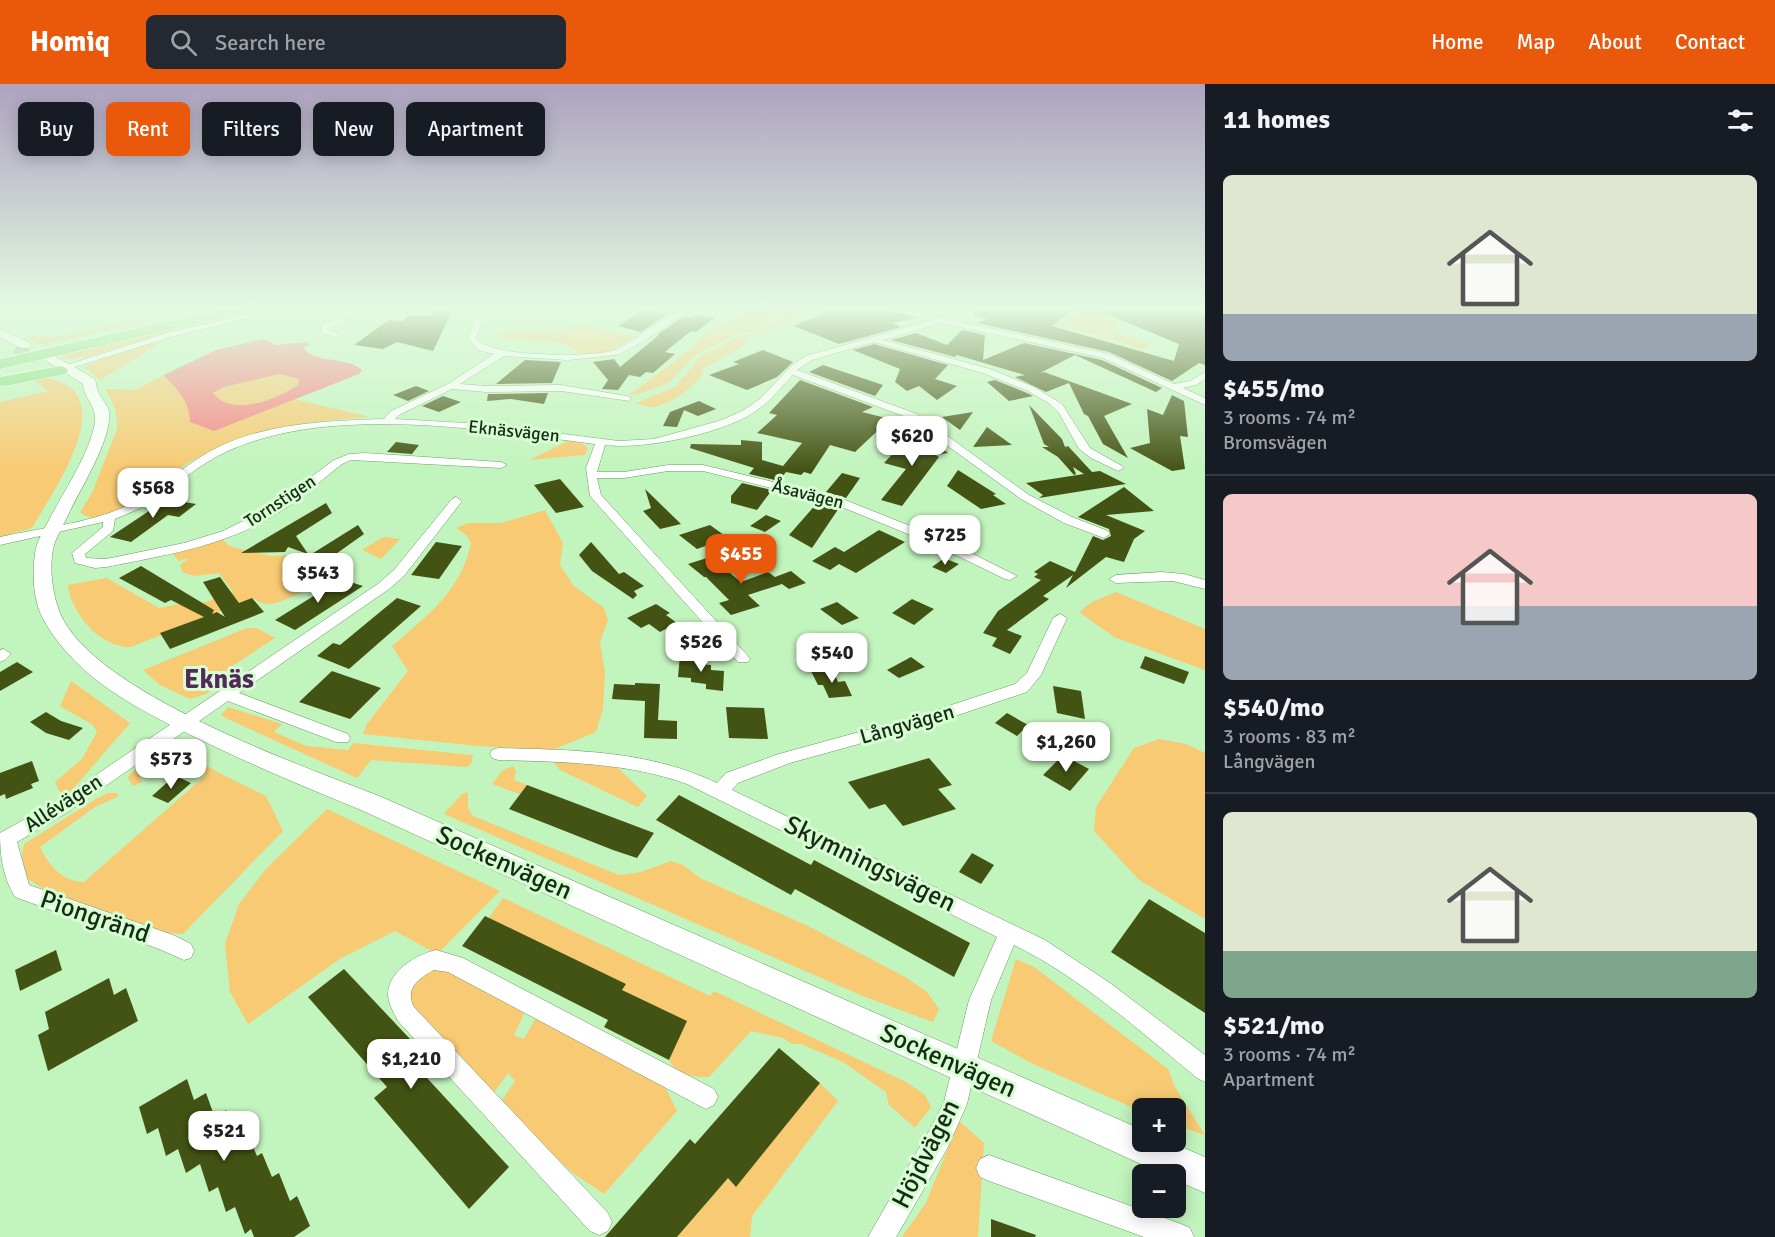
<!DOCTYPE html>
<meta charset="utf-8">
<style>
body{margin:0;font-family:Signika,sans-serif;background:#242831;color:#f1f3f6;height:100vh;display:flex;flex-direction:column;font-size:22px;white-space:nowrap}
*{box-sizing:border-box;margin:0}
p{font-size:20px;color:#9ea1a6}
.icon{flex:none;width:33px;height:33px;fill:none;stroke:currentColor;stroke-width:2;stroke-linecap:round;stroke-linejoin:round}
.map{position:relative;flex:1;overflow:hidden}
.details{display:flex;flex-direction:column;background:#171b24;width:570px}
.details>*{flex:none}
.hud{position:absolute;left:18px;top:18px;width:570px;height:54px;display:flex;gap:12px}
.controls{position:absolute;left:1132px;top:1014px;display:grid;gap:12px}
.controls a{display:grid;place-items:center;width:54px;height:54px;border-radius:9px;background:#171b24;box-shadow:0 3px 15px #0003;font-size:30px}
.price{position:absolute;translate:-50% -51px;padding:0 14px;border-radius:12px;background:#fff;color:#222;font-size:20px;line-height:39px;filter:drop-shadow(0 2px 3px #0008)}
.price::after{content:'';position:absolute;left:50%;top:36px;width:18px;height:14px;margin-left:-9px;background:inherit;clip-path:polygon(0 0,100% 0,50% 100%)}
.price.selected{background:#ea580c;color:#fff}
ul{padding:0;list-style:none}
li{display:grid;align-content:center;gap:12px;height:318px;padding:0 18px}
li+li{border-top:2px solid #363941}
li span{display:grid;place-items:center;height:186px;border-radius:9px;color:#555}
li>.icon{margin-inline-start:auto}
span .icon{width:108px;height:108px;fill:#fffc;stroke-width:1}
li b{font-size:26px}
h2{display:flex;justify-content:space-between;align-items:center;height:72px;padding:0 18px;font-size:26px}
.chip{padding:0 21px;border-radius:9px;background:#171b24;box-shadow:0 3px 15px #0003;font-size:21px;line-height:54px}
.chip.selected{background:#ea580c;color:#fff}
header{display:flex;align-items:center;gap:36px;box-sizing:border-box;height:84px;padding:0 30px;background:#ea580c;color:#fff}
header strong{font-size:28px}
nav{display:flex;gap:33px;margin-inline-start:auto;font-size:21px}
.search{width:420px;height:54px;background:#242831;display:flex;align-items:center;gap:15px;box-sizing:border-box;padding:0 21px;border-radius:9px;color:#9ea1a6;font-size:22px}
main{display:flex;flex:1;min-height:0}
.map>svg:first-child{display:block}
</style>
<header>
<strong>Homiq</strong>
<div class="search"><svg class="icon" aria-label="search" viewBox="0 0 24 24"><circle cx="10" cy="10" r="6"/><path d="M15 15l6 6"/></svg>Search here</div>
<nav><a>Home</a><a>Map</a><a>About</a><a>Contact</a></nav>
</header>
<main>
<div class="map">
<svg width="1205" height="1153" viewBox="0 0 1205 1153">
<rect width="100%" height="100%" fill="#c2f4bd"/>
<path fill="#f7ca73" d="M186,226H196L46,260H38L26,252L58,253Z
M252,226H269L135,258L90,272L69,275L57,269L130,255Z
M745,226H786L761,245L736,250L696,271L667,300L635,311L630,310L686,269L709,247L729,238Z
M790,226H813L783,242L749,254L743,263L702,285L703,291C691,304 668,323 650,323C646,323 640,320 636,319L675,303L701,272L741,252L764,247Z
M1085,226H1096L1119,237L1110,248L1150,260L1143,266L1119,257L1057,240Z
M580,241L635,252C622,261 605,273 588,270C578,269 569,261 558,259C536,255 515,258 494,252L510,247H556Z
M162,258L100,296L85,284C105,269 138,262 162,258Z
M280,290L299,295L298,301C275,315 233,334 213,309L224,303Z
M164,291L182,311L190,326L266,325L294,315L370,333C308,337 245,345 190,378C167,393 148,413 122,424C110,430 91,439 80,428L92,409L117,345C118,330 114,318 105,305L135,306Z
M45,294C126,306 53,407 32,444L0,453V318L48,307L33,296Z
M568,357L584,360L588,364L585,371L529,376Z
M545,426L563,459L560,481L574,502L604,524L608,536L600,558L605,589L603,625L596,648L552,666L478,662L363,650L367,640L408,587L392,562C427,532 461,507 471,459L466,451L456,444L468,439H501Z
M221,453L228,461L236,464L272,472L292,471L322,483L328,482L334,487C315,498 289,520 265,520C261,519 256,516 252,514L131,563C100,564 71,529 68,501L107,494L159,524L183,519L189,524L233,508L219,489L194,492L182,488L180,481L189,474L179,477L171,468Z
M384,453L400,455L381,475L364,467L363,465Z
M1116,508L1205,545V586L1114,553L1079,528L1092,518Z
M247,544H256L275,554L225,587L233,592L206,610L190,615L160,601L143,586Z
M71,597L130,639L66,713L61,710L55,698L82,675L97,648L93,641L60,622Z
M228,623L282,640L274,648L306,662L348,666L353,659L473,671L471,680L467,683L371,676L357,694L228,635L221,631Z
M1159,655L1186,660L1205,669V835L1139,796L1094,747L1096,723L1134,664Z
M181,667L221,690L266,712L283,747L183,850L150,847L46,806L26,794L22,771L24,760L96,715L108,709H117L119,711L117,713L95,723L40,763C48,781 63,798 84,798L206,691L179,674L160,686L158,683L139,693L142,698L133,702L127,693C144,677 158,668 181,667Z
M556,676L613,679L647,712L638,723L560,686L554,679Z
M513,682L516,687L514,696L527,701L520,710L492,700L502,687Z
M468,708V724L473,732L619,791L641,788L671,777L683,781L700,794L808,842L907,894L927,908L939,925L933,938L865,913L444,730L462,710Z
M327,725L500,807L437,870L395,847L341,874L248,940L230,908L225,860L239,820L266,785Z
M503,814L710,912L714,907L906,998L925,1011L931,1023L915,1044L889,1021L886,1008L843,978L801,960H792L783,954L751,947L709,993C694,994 676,990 669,976L686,937L622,906L625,900L489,834Z
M1016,875L1034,883L1168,985L1176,1005L1205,1051L1176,1041V1024H1143V1028L1033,980L991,957Z
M449,884L527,923L514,951L524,955L539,928L664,1001L677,1027L604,1110L573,1089L498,1022L515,997L508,989L491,1013L405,917L419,887Z
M820,999L838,1017L752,1132L750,1153H677L728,1094L736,1102Z
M959,1037L984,1059L978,1153H902L926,1119Z"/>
<path fill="#f68784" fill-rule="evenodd" d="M264,255L276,261L306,258L310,260L303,264C318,281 344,271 362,286L359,290L214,347L190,338C190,317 177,306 164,291L216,266ZM280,290L299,295L298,301C276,315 233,334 213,309L224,303Z"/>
<path fill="#435313" d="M642,226L669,229L641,248L618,242Z
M831,226H890L916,234L892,239L901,243L839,260L794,242Z
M974,226H1072L1052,242L1174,277L1179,260L1097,226H1198L1201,230H1205V281L1199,279L1172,297L1109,268L977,239L987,235L974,232Z
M434,227H452L433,267L397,258L383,265L354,261L389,236L403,237L407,232H432Z
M695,231L715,234L696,248L691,247L665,268L675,270L653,289L646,288L640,293L629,291L618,306L602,305L608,296L593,278L614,275L620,283L659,251H657L684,232L692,233Z
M962,246L985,251L983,276L1024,259L1102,276L1162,304L1156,308L1075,271L1040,289L1044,288L1132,320L1104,332L1128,374L1103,360L1088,332L1084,330L1069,299L1046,308L1015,293L1025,291L957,271L955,273L891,256L916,249L947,261Z
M874,260L948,281L935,295L957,302L937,316L919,302L907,307L895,298L900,285L853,266Z
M763,266L793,278L777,293L747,306L709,291L739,280L733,278Z
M525,276L561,278L552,299L496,300Z
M823,281L883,301L875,312L809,288Z
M800,296L873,323L862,328L890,335L855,368L830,361L811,390L804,388L801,391L786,388L779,397L749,390L754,384L690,364L691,360L741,361V356L762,358V376L783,382L802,359L757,349L777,331L769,329Z
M995,296L1027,309L1033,312L1009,317L987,298Z
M416,302L429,307L408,317L393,311Z
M548,309L544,320L511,315L487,317L488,310Z
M1172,311L1184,317L1188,353L1180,352L1185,385L1172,387L1130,364L1150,359L1147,325L1163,331Z
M443,312L461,318L439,328L422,322Z
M699,317L716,325L698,332L684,326L677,343L663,342L670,328Z
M1029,321L1062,355L1065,363L1068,362L1092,388L1100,387L1126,400L1039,414L1043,411L1026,399L1084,390L1073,383L1076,390L1074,391L1058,373L1042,363H1049L1044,360Z
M973,328L960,346L942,333Z
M987,343L1012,361L973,363Z
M928,354L948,369L936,371L939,373L902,422L881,416L906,385L884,379L905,357Z
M396,358L419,361L412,370L387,368Z
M958,386L996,410L993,411L1006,420L981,425L947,402Z
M842,389L860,394L846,414L826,408Z
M560,395L584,423L556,429L534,401Z
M742,399L772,406L757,426L731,419V412Z
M1124,403L1154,427L1106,431L1145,447L1134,455L1124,478L1106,473L1066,504L1073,491L1043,512L1049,515L1007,546L1022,552L1010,570L992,562L997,554L983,549L998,527L1041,496L1034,493L1038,490L1034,488L1050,477L1075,488L1093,452L1103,456L1111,452L1109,445L1078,433Z
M645,405L681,440L660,445L643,427L651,424Z
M167,415L196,420L179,433L168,431L131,458L110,453Z
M818,418L839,424L812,464L789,451Z
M326,419L332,429L296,452L308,470L288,463L285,468L241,469Z
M766,431L781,437L765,448L750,442Z
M358,441L364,450L326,477L310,471Z
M710,441L728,454L697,465L679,451Z
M879,446L905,458L856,489L839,480L830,486L812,477L835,463L844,468Z
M436,458L462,462L439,495L411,491Z
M591,458L619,490L624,488L644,502L634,507L637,511L633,515L592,487L579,471Z
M710,473L741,498L768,488L775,493L791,487L806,499L789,505L782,500L748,511L760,522L731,531L719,519L729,516L706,493H704L688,480Z
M943,475H946L959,480L946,489L932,483Z
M141,482L214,526L212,530L217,528L225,533L203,498L220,493L239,519L252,514L264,528L170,565L160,549L204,533L171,516L165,519L119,494Z
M341,495L363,502L295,546L275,536Z
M397,514L421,522L349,585L317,572L333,559L340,561Z
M912,515L934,525L914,541L892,529Z
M837,518L859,534L842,541L820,525Z
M656,520L670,529L666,531L677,539L660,548L649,540L641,544L627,534Z
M680,571L700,573L699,580L711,581V586L724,587L723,607L706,605V600L691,598V594L678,593Z
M1145,572L1189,588L1184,600L1140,584Z
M911,573L925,583L899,594L887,586Z
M17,578L33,588L0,607V588Z
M833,586L838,598L845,597L852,612L829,614L823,601H818L811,587Z
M332,587L381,604L350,635L299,618Z
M635,599L660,600L658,636L677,637V655L644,654L645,617L612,615L614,600L635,601Z
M1053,602L1081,607L1085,635L1057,629Z
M726,623L764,624L768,655L729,654Z
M46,628L61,637L83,644L69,656L46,649L30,638Z
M1007,629L1028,641L1017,652L995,639Z
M1063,671L1089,685L1070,707L1043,691Z
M929,674L952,701L938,705L956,725L903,742L885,720L869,725L848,698Z
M32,677L39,697L31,700L33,704L6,715L5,710L0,712V689Z
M178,693L191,699L168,719L152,712L171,695Z
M527,701L654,749L637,774L613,766L509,725Z
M679,711L811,781L814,776L970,859L954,893L795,805L791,811L656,736Z
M972,769L994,781L981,800L959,788Z
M1149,815L1205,849V929L1111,868Z
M485,832L626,900L622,906L687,937L669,976L604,943L608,936L462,862Z
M56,866L62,886L20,907L15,886Z
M344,885L427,973L416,982L509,1083L469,1125L374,1014L387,1003L308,913Z
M109,894L114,911L126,904L138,937L48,987L38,951L49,945L45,928Z
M779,964L820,999L736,1103L728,1094L677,1153H605L690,1055L695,1060Z
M187,995L194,1016L206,1009L215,1034L226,1026L236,1052L246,1046L257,1072L262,1069L272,1093L279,1089L290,1117L297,1112L310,1142L294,1153H254L251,1145L245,1150L235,1123L226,1128L218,1103L209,1108L200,1080L186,1089L178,1065L166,1072L158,1044L147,1050L139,1023Z
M991,1135L1036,1151L1035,1153H991Z"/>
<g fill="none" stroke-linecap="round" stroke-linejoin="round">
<path stroke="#a0cc9c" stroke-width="13" stroke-dasharray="13 6" stroke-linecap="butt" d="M16,263L37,274"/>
<g stroke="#6a9966" stroke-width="1">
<path id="street" d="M266,226H280L171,253L68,285L61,283L166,249Z
M350,226H360L328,245L339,250V254L321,249V242Z
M482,226H491L485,232L476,254C488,274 590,273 612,267C637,259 665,226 689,226L644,257L617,271L568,276L504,272L460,300L486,302L561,301L627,312L630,313V317L561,307L486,308L452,305L399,331L395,335L484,340L619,357L654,355L722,336L744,326L760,315L793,280L806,272L932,236L892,226C908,226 930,235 944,233C954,232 960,226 971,226L952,236L1109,270L1174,300L1190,297L1205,288V295L1196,301L1183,304L1205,314V321L1103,274L942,239L883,256L990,285L1034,303L1062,320L1090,364L1122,382L1124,384L1118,387L1091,374L1079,365L1059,329L1050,320L1028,307L983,289L874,258L812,276L797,286L917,330L1029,411L1072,433L1108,447L1110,450L1104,454L1064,439L1021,415L909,334L793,291C780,304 769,319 753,329C720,350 643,366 605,361L597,388H624L668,381H703L840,414L943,455L1017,492L1010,496L1005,495L935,461L832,419L703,387H668L624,394H597L601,411L748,572L750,575L748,578H738L590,412L586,384L595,360C484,346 333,320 228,367C199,380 175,402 148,420C138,426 126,430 115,435L113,447L85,470L86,474L106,475L184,459L223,447L269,424L334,376L349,370L365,369L501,378L507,381L501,384L351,376L342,380C318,399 295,420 268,435C219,463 161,472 106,483L95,484L75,479L72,469L103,443V438L0,461V453C45,443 96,439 137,417C160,405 179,386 202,372C256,339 322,337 384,335L391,327L448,300L494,270L478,266L468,254L477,231Z
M1200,226H1205V228H1201Z
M456,413L462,417L404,492L389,505L239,609L348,650L350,654L348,658H336L228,617L68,728L17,758L29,801L173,851L191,860L194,867L191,874L184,876L159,865L15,813C3,794 0,771 0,749L56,718L379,499L394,486L452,415Z
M1162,488L1184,490L1205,496V505L1173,497L1116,499L1109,495L1116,491Z
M1060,530L1067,534L1041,591L1027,608L931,640L790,679L738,699L732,706L1045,856L1110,899L1205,971V998L1197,994C1140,947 1081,894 1014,861L991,916L967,1020L948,1063L896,1153H868L930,1045L944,1018L969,916L997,853L687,700C626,678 562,678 498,676L492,674L490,670L492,666L498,664C573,666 648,666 717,699L726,689L779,670L921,631L1015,600L1027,589L1053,534Z
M4,565L11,570L5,576L0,578V566Z
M436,866L463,874L714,1005L718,1013L714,1021L706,1025L698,1021L448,888L434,886C419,894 404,905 414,923L608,1129L612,1138L608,1147L599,1151L590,1147L398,937C394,929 388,919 388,910C389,886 416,871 436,866Z
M989,1071L1181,1140L1190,1144L1194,1153H1144L989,1097L980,1093L976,1084L980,1075Z"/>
</g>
<g stroke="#6a9966" stroke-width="1">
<path id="secondary" d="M0,245L29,258L31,261L29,264H21L0,253Z
M46,267L95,295C96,298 96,301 97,304C98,311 105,317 108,324C116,348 82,402 71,425C66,436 60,446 55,458C48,479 52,509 60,529C93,608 300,681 379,712L1143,1046V1058H1170L1205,1073V1109L1176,1096V1090H1163L361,726C305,703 249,680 195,653C138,625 79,596 46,540C33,519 32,493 35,469C37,457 43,447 49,436C64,407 90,369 95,338C97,322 83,313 83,300L42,274L40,271Z"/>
</g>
<g stroke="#fff" stroke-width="1">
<path id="highway" d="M219,226H245L238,230L0,285V275Z
M60,282L66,284L68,287L66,290L5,302L0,301V293Z"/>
</g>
<use href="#street" fill="#fff" fill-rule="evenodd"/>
<use href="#secondary" fill="#fff" fill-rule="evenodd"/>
<use href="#highway" fill="#87df80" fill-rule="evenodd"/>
</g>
<linearGradient id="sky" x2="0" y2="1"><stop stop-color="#ada2c0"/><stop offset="0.58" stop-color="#e4fae1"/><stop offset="1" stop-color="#e4fae1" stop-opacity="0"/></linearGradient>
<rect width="1205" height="387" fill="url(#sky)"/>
<g text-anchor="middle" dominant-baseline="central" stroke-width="6" stroke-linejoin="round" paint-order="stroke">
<g font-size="18" fill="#172a16" stroke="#d6fed2">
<text transform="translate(514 347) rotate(6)">Eknäsvägen</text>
<text transform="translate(808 410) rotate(14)">Åsavägen</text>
<text transform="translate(280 417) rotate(-33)">Tornstigen</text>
</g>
<g font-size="21" fill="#172a16" stroke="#d6fed2">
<text transform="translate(907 640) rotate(-16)">Långvägen</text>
<text transform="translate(63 719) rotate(-33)">Allévägen</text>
</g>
<g font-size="26" fill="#172a16" stroke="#d6fed2">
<text transform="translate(504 779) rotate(24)">Sockenvägen</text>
<text transform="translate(870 780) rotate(26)">Skymningsvägen</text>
<text transform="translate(95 833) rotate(19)">Piongränd</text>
<text transform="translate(948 977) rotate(24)">Sockenvägen</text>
<text transform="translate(926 1070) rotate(-63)">Höjdvägen</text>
</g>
<g font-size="27" font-weight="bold" fill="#55285b" stroke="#d6fed2">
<text x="219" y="595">Eknäs</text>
</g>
</g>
</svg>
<div class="controls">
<a>+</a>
<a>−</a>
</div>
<b class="price" style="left:912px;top:383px">$620</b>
<b class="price" style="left:153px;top:435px">$568</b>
<b class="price" style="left:945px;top:482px">$725</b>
<b class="price selected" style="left:741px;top:501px">$455</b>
<b class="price" style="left:318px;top:520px">$543</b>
<b class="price" style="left:701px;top:589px">$526</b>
<b class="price" style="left:832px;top:600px">$540</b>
<b class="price" style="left:1066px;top:689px">$1,260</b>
<b class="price" style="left:171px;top:706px">$573</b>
<b class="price" style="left:411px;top:1006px">$1,210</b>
<b class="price" style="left:224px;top:1078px">$521</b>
<div class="hud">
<a class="chip">Buy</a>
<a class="chip selected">Rent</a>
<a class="chip">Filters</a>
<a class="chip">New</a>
<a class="chip">Apartment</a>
</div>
</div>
<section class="details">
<h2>11 homes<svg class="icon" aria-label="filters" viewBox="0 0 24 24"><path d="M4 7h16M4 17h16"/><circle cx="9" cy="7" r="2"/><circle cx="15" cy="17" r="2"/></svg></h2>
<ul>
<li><span style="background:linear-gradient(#dfe7d0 75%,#9aa5b1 0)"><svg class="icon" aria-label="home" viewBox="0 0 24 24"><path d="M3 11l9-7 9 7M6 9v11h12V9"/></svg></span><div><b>$455/mo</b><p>3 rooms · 74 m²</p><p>Bromsvägen</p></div></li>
<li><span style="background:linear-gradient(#f6c9c9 60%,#9aa5b1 0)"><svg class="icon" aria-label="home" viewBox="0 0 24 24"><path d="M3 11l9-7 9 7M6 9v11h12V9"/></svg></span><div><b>$540/mo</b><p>3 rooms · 83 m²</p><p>Långvägen</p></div></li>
<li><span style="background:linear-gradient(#dfe7d0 75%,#7fa58c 0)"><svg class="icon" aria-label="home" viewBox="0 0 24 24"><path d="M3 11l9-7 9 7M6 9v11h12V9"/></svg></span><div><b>$521/mo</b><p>3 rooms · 74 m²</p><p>Apartment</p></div></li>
</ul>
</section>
</main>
